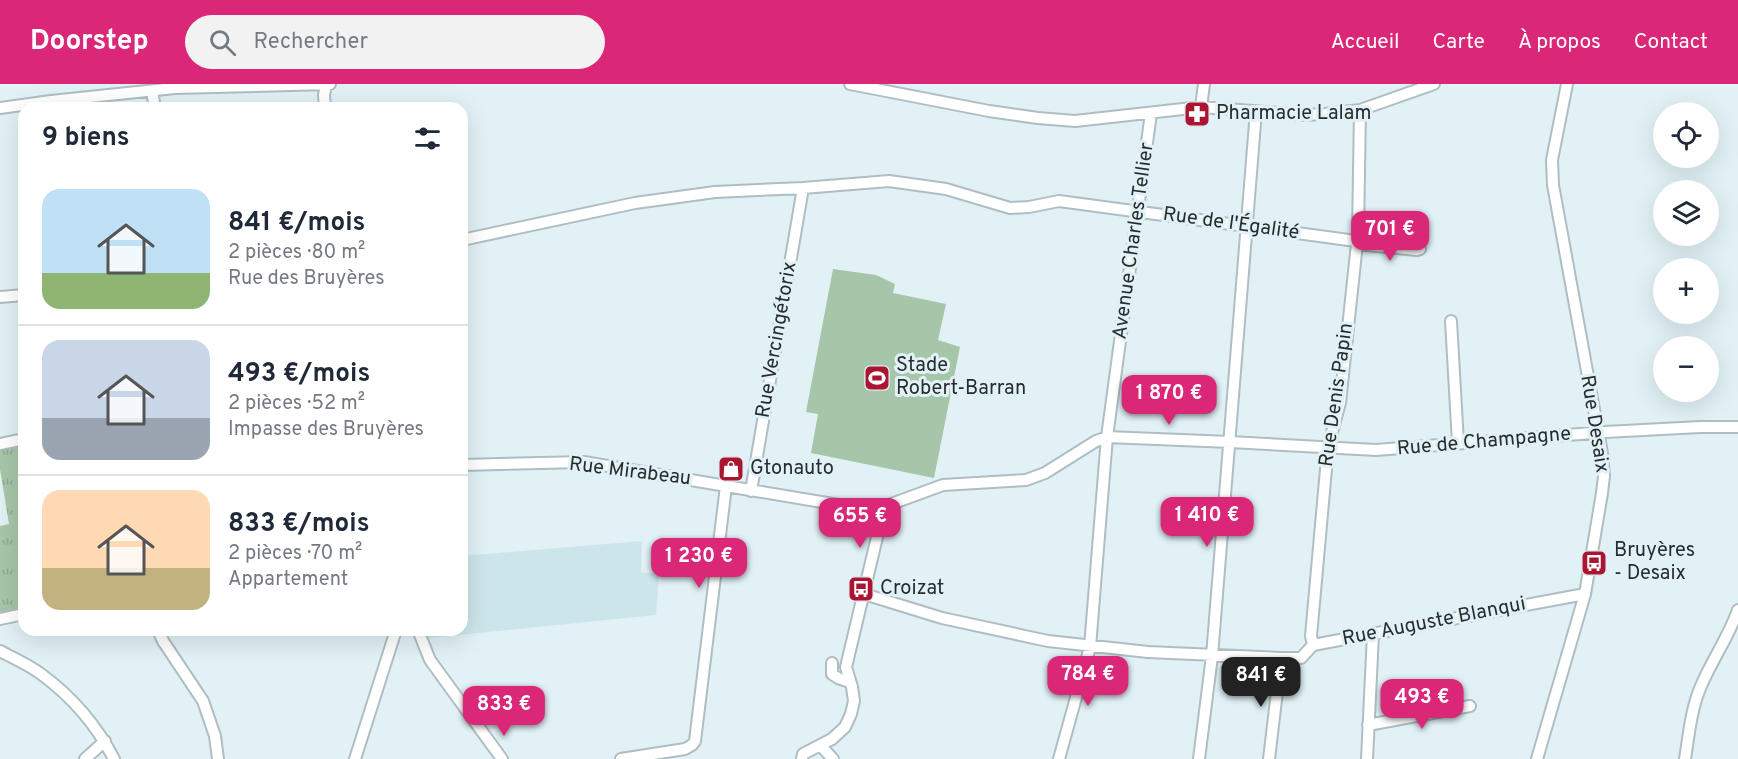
<!DOCTYPE html>
<html lang="fr">
<meta charset="utf-8">
<style>
body{margin:0;font-family:Overpass,sans-serif;background:#f2f2f3;color:#1f2937;height:100vh;display:flex;flex-direction:column;font-size:22px;white-space:nowrap}
*{box-sizing:border-box;margin:0}
p{font-size:20px;color:#747a83}
.icon{flex:none;width:33px;height:33px;fill:none;stroke:currentColor;stroke-width:2;stroke-linecap:round;stroke-linejoin:round}
.map{position:relative;flex:1;overflow:hidden}
.sheet{position:absolute;left:18px;top:18px;width:450px;height:534px;display:flex;flex-direction:column;background:#fff;border-radius:18px;box-shadow:0 6px 24px #0002}
.sheet>*{flex:none}
.buttons{position:absolute;left:1653px;top:18px;display:grid;gap:12px}
.buttons a{display:grid;place-items:center;width:66px;height:66px;border-radius:50%;background:#fff;box-shadow:0 6px 24px #0002;font-size:30px}
.price{position:absolute;translate:-50% -51px;padding:0 14px;border-radius:12px;background:#db2777;color:#fff;font-size:20px;line-height:39px;filter:drop-shadow(0 2px 3px #0008)}
.price::after{content:'';position:absolute;left:50%;top:36px;width:18px;height:14px;margin-left:-9px;background:inherit;clip-path:polygon(0 0,100% 0,50% 100%)}
.price.current{background:#222;color:#fff}
ul{padding:0;list-style:none}
li{display:flex;align-items:center;gap:18px;height:150px;padding:0 24px}
li+li{border-top:2px solid #e0e1e3}
li span{display:grid;place-items:center;flex:none;width:168px;height:120px;border-radius:18px;color:#555}
li>.icon{margin-inline-start:auto}
span .icon{width:72px;height:72px;fill:#fffc;stroke-width:1}
li b{font-size:26px}
h2{display:flex;justify-content:space-between;align-items:center;height:72px;padding:0 24px;font-size:26px}
header{display:flex;align-items:center;gap:36px;box-sizing:border-box;height:84px;padding:0 30px;background:#db2777;color:#fff}
header strong{font-size:28px}
nav{display:flex;gap:33px;margin-inline-start:auto;font-size:21px}
.search{width:420px;height:54px;background:#f2f2f3;display:flex;align-items:center;gap:15px;box-sizing:border-box;padding:0 21px;border-radius:33px;color:#747a83;font-size:22px}
.map>svg:first-child{display:block}
</style>
<header>
<strong>Doorstep</strong>
<div class="search"><svg class="icon" aria-label="search" viewBox="0 0 24 24"><circle cx="10" cy="10" r="6"/><path d="M15 15l6 6"/></svg>Rechercher</div>
<nav><a>Accueil</a><a>Carte</a><a>À propos</a><a>Contact</a></nav>
</header>
<div class="map">
<svg width="1738" height="675" viewBox="0 0 1738 675">
<defs>
<pattern id="grass-tufts" width="24" height="20" patternUnits="userSpaceOnUse" patternTransform="scale(1.5)"><rect width="24" height="20" fill="#a6c6a9"/><path d="M3 7l-1-3M5 7V3M7 7l1-3M15 17l-1-3M17 17v-4M19 17l1-3" fill="none" stroke="#8faa92"/></pattern>
</defs>
<rect width="100%" height="100%" fill="#e1f1f6"/>
<path fill="#cce5eb" d="M642,457L641,488L659,490L656,531L429,554L426,546H462V472Z"/>
<path fill="url(#grass-tufts)" d="M24,360V523L0,529V442L9,440L0,385V364Z"/>
<path fill="#a6c6a9" d="M833,185L876,191L895,200L893,209L946,220L938,256L960,263L934,394L811,369L818,330L806,328Z"/>
<g fill="none" stroke-linecap="round" stroke-linejoin="round">
<g stroke="#aebec2" stroke-width="14">
<path id="street" d="M850,0L989,27L1038,34L1075,37L1201,23L1304,31L1325,30L1360,26L1434,0
M152,7L155,24
M1201,23L1204,0
M0,24L51,17L175,4L330,0
M325,24L324,11L326,0
M462,156L635,119L715,108L803,104L889,97L946,105L1010,124L1029,123L1059,117L1356,157
M1356,160L1417,166L1420,165
M0,213L24,211
M1451,237L1458,359
M0,360L24,355
M462,381L584,378L857,424L883,423L943,401L1026,396L1045,389L1096,357L1107,353L1230,358L1376,366L1605,348L1700,343H1738
M751,407L803,104
M864,510L942,534L1048,557L1148,568L1281,574H1301L1313,561L1585,510
M0,535L24,530
M158,546L163,557L203,617L215,652L218,675
M418,546L430,576L502,675
M1313,561L1311,552L1328,363L1340,319L1358,150L1360,26
M0,567C13,574 29,581 41,590C71,612 97,642 114,675
M832,579V590L838,594L850,598
M1368,641L1470,622
M820,661L833,675
M85,675L105,657
M355,675L396,546
M621,675L685,665L692,661L695,657L726,402
M802,675L803,670L832,655L845,643L851,630L854,617L852,603L846,583L883,428V423
M1059,675L1090,563L1107,353L1151,29
M1199,675L1212,572L1256,27
M1269,675L1281,574
M1367,675L1373,550
M1537,675L1585,510L1602,409L1604,392L1602,369L1553,101L1552,76L1567,0
M1685,675C1689,650 1691,625 1701,602C1712,576 1729,552 1738,526"/>
</g>
<use href="#street" stroke="#fff" stroke-width="10"/>
</g>
<defs>
<g id="pharmacy-square" transform="scale(1.35)"><rect x="-9" y="-9" width="18" height="18" rx="4" fill="#ab1531" stroke="#e1f1f6"/><path d="M-2-6h4v4h4v4h-4v4h-4v-4h-4v-4h4Z" fill="#fff"/></g>
<g id="stadium-square" transform="scale(1.35)"><rect x="-9" y="-9" width="18" height="18" rx="4" fill="#ab1531" stroke="#e1f1f6"/><path d="M0-5a6.5 5 0 1 0 0 10a6.5 5 0 1 0 0-10ZM-3.5-1.8h7v3.6h-7Z" fill="#fff"/></g>
<g id="shop-square" transform="scale(1.35)"><rect x="-9" y="-9" width="18" height="18" rx="4" fill="#ab1531" stroke="#e1f1f6"/><path d="M-5-2.5h2.3a2.7 3.5 0 0 1 5.4 0H5L5.5 6h-11ZM-1.5-2.5h3a1.5 2.3 0 0 0-3 0Z" fill="#fff"/></g>
<g id="bus-square" transform="scale(1.35)"><rect x="-9" y="-9" width="18" height="18" rx="4" fill="#ab1531" stroke="#e1f1f6"/><path d="M-5-6H5V4H4V6H2V4H-2V6H-4V4H-5ZM-3.5-4V0h7V-4ZM-3.5 1.2v1.5H-2V1.2ZM2 1.2v1.5H3.5V1.2Z" fill="#fff"/></g>
</defs>
<g fill-rule="evenodd">
<use href="#pharmacy-square" x="1197" y="30"/>
<use href="#stadium-square" x="877" y="294"/>
<use href="#shop-square" x="731" y="385"/>
<use href="#bus-square" x="1594" y="479"/>
<use href="#bus-square" x="861" y="505"/>
</g>
<g text-anchor="middle" dominant-baseline="central" stroke-width="6" stroke-linejoin="round" paint-order="stroke">
<g font-size="20" fill="#272d2e" stroke="#e1f1f6" text-anchor="start">
<text x="1216" y="30">Pharmacie Lalam</text>
<text x="896" y="282">Stade<tspan x="896" dy="23">Robert-Barran</tspan></text>
<text x="750" y="385">Gtonauto</text>
<text x="1614" y="467">Bruyères<tspan x="1614" dy="23">- Desaix</tspan></text>
<text x="880" y="505">Croizat</text>
</g>
<g font-size="20" fill="#272d2e" stroke="#e1f1f6">
<text transform="translate(1231 140) rotate(8)">Rue de l'Égalité</text>
<text transform="translate(1134 157) rotate(-82)">Avenue Charles Tellier</text>
<text transform="translate(777 256) rotate(-80)">Rue Vercingétorix</text>
<text transform="translate(1337 311) rotate(-82)">Rue Denis Papin</text>
<text transform="translate(1594 340) rotate(81)">Rue Desaix</text>
<text transform="translate(1484 358) rotate(-5)">Rue de Champagne</text>
<text transform="translate(630 388) rotate(7)">Rue Mirabeau</text>
<text transform="translate(1434 538) rotate(-11)">Rue Auguste Blanqui</text>
</g>
</g>
</svg>
<div class="buttons">
<a><svg class="icon" aria-label="locate" viewBox="0 0 24 24"><circle cx="12" cy="12" r="6"/><path d="M12 2v4M12 18v4M2 12h4M18 12h4"/></svg></a>
<a><svg class="icon" aria-label="layers" viewBox="0 0 24 24"><path d="M12 4l9 5-9 5-9-5zM3 14l9 5 9-5"/></svg></a>
<a>+</a>
<a>−</a>
</div>
<b class="price" style="left:1390px;top:178px">701 €</b>
<b class="price" style="left:1169px;top:342px">1 870 €</b>
<b class="price" style="left:1207px;top:464px">1 410 €</b>
<b class="price" style="left:860px;top:465px">655 €</b>
<b class="price" style="left:699px;top:505px">1 230 €</b>
<b class="price" style="left:1088px;top:623px">784 €</b>
<b class="price current" style="left:1261px;top:624px">841 €</b>
<b class="price" style="left:1422px;top:646px">493 €</b>
<b class="price" style="left:504px;top:653px">833 €</b>
<section class="sheet">
<h2>9 biens<svg class="icon" aria-label="filters" viewBox="0 0 24 24"><path d="M4 7h16M4 17h16"/><circle cx="9" cy="7" r="2"/><circle cx="15" cy="17" r="2"/></svg></h2>
<ul>
<li><span style="background:linear-gradient(#bfe0f5 70%,#8fb573 0)"><svg class="icon" aria-label="home" viewBox="0 0 24 24"><path d="M3 11l9-7 9 7M6 9v11h12V9"/></svg></span><div><b>841 €/mois</b><p>2 pièces · 80 m²</p><p>Rue des Bruyères</p></div></li>
<li><span style="background:linear-gradient(#c9d6e8 65%,#9aa5b1 0)"><svg class="icon" aria-label="home" viewBox="0 0 24 24"><path d="M3 11l9-7 9 7M6 9v11h12V9"/></svg></span><div><b>493 €/mois</b><p>2 pièces · 52 m²</p><p>Impasse des Bruyères</p></div></li>
<li><span style="background:linear-gradient(#ffd9b3 65%,#c2b280 0)"><svg class="icon" aria-label="home" viewBox="0 0 24 24"><path d="M3 11l9-7 9 7M6 9v11h12V9"/></svg></span><div><b>833 €/mois</b><p>2 pièces · 70 m²</p><p>Appartement</p></div></li>
</ul>
</section>
</div>
